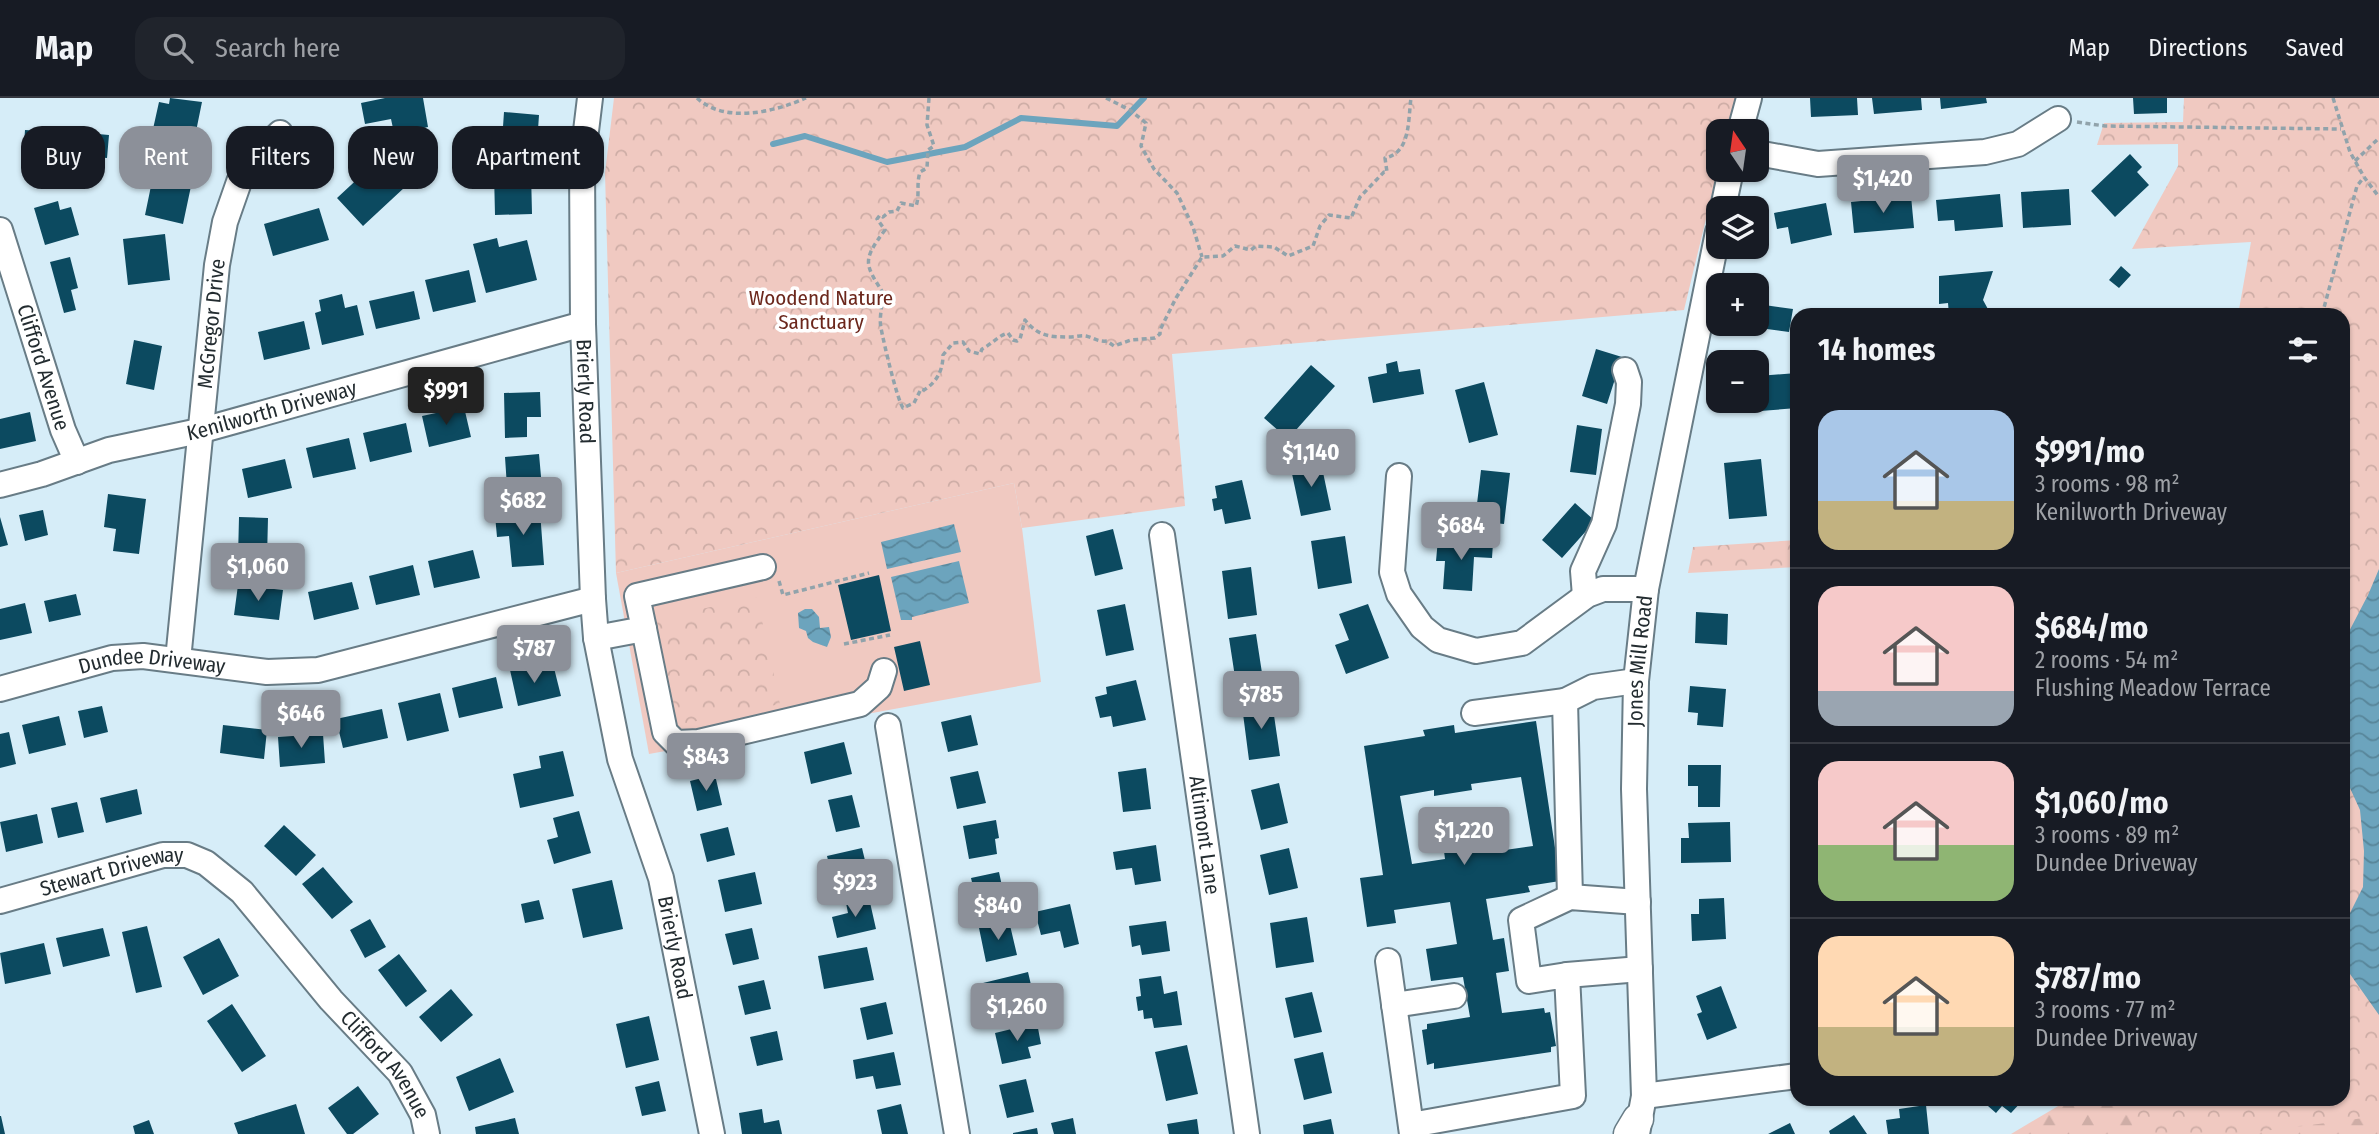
<!DOCTYPE html>
<meta charset="utf-8">
<style>
body{margin:0;font-family:"Fira Sans Condensed",sans-serif;background:#20242c;color:#f1f3f6;height:100vh;display:flex;flex-direction:column;font-size:26px;white-space:nowrap}
*{box-sizing:border-box;margin:0}
p{font-size:23px;color:#9ea1a6}
.icon{flex:none;width:38px;height:38px;fill:none;stroke:currentColor;stroke-width:2;stroke-linecap:round;stroke-linejoin:round}
.map{position:relative;flex:1;overflow:hidden}
.drawer{position:absolute;left:1790px;top:210px;width:560px;height:798px;display:flex;flex-direction:column;background:#171b24;border-radius:21px;box-shadow:0 2px 5px #0004}
.drawer>*{flex:none}
.hud{position:absolute;left:21px;top:28px;width:665px;height:63px;display:flex;gap:14px}
.needle{width:46px;rotate:347deg}
.buttons{position:absolute;left:1706px;top:21px;display:grid;gap:14px}
.buttons a{display:grid;place-items:center;width:63px;height:63px;border-radius:14px;background:#171b24;box-shadow:0 2px 5px #0004;font-size:35px}
.price{position:absolute;translate:-50% -60px;padding:0 16px;border-radius:7px;background:#8c9099;color:#fff;font-size:23px;line-height:46px;filter:drop-shadow(0 2px 4px #0008)}
.price::after{content:'';position:absolute;left:50%;top:42px;width:21px;height:16px;margin-left:-10px;background:inherit;clip-path:polygon(0 0,100% 0,50% 100%)}
.price.current{background:#222;color:#fff}
ul{padding:0;list-style:none}
li{display:flex;align-items:center;gap:21px;height:175px;padding:0 28px}
li+li{border-top:2px solid #363941}
li span{display:grid;place-items:center;flex:none;width:196px;height:140px;border-radius:21px;color:#555}
li>.icon{margin-inline-start:auto}
span .icon{width:84px;height:84px;fill:#fffc;stroke-width:1}
li b{font-size:30px}
h2{display:flex;justify-content:space-between;align-items:center;height:84px;padding:0 28px;font-size:30px}
.tag{padding:0 24px;border-radius:21px;background:#171b24;box-shadow:0 2px 5px #0004;font-size:24px;line-height:63px}
.tag.current{background:#8c9099;color:#fff}
header{display:flex;align-items:center;gap:42px;box-sizing:border-box;height:98px;padding:0 35px;background:#171b24;border-bottom:2px solid #363941}
header strong{font-size:33px}
nav{display:flex;gap:38px;margin-inline-start:auto;font-size:24px}
.search{width:490px;height:63px;background:#20242c;display:flex;align-items:center;gap:18px;box-sizing:border-box;padding:0 24px;border-radius:21px;color:#9ea1a6;font-size:26px}
.map>svg:first-child{display:block}
</style>
<header>
<strong>Map</strong>
<div class="search"><svg class="icon" aria-label="search" viewBox="0 0 24 24"><circle cx="10" cy="10" r="6"/><path d="M15 15l6 6"/></svg>Search here</div>
<nav><a>Map</a><a>Directions</a><a>Saved</a></nav>
</header>
<div class="map">
<svg width="2379" height="1036" viewBox="0 0 2379 1036">
<defs>
<pattern id="forest-firs" width="22" height="20" patternUnits="userSpaceOnUse" patternTransform="scale(1.75)"><rect width="22" height="20" fill="#f0c9c1"/><path d="M5 1l3.5 6h-7zM16 11l3.5 6h-7z" fill="#ceada6"/></pattern>
<pattern id="park-crowns" width="20" height="18" patternUnits="userSpaceOnUse" patternTransform="scale(1.75)"><rect width="20" height="18" fill="#f0c9c1"/><path d="M2 6a3 3 0 1 1 6 0M12 15a3 3 0 1 1 6 0" fill="none" stroke="#ceada6"/></pattern>
<pattern id="water-waves" width="16" height="10" patternUnits="userSpaceOnUse" patternTransform="scale(1.75)"><rect width="16" height="10" fill="#6ca4bd"/><path d="M0 5q4-4 8 0t8 0" fill="none" stroke="#58869a"/></pattern>
</defs>
<rect width="100%" height="100%" fill="#d6edf8"/>
<path fill="#f0c9c1" d="M1014,385L1022,430L1041,584L649,656L616,475Z"/>
<path fill="url(#forest-firs)" d="M2070,1001H2343L2379,1009V1036H2011Z"/>
<path fill="url(#park-crowns)" d="M614,0H1736L1728,33H1718V71L1684,212L1172,256L1185,408L1022,430L1014,385L616,475L605,75Z
M2184,0H2379V1018L2241,1036H2134L2127,1001H2343V217H2238L2251,144L2132,151L2178,68V46L2097,47L2104,25L2183,24Z
M1797,442V469L1688,475L1693,449Z
M757,499L780,606L677,627L655,521Z"/>
<path fill="url(#water-waves)" d="M954,426L961,454L887,471L881,444Z
M959,463L969,505L912,519V522H901L891,479Z
M2379,471V917L2350,876L2347,821L2363,789L2364,753L2360,712L2345,679L2346,635L2343,620V545L2368,497Z
M805,511H812L819,519L820,530L829,529L831,539L827,549L813,544L808,540L806,533L799,530L798,515Z"/>
<g fill="none" stroke-linecap="round" stroke-linejoin="round">
<path stroke="#6ca4bd" stroke-width="6" d="M773,46L805,38L887,64L965,49L1021,20L1117,28L1144,0"/>
</g>
<path fill="#0c4a60" fill-rule="evenodd" d="M170,0L202,4L191,58L149,49L159,4L169,6Z
M385,0H423L428,29L419,31L422,44L397,49L391,21L365,26L361,5Z
M1810,0H1857L1858,17L1811,19Z
M1872,0H1921L1922,12L1874,16Z
M1940,0H1986L1987,5L1941,11Z
M2133,0H2167V15L2134,16Z
M504,14L539,17L536,61L501,58Z
M25,32L57,34L55,65L23,63Z
M75,34L109,37L107,60L94,59L92,78L71,77Z
M2130,56L2142,69L2137,74L2149,87L2115,119L2091,93Z
M379,61L405,89L363,128L337,100Z
M144,63L194,74L183,126L145,117L151,88L140,86Z
M531,74L532,116L495,117L494,75Z
M2069,91L2071,127L2023,130L2021,94Z
M2000,96L2003,129L1955,133L1954,122L1938,123L1936,102Z
M1911,98L1914,130L1854,135L1851,104Z
M58,103L60,112L71,109L79,137L45,147L34,110Z
M1826,105L1832,137L1791,146L1788,129L1777,131L1774,115Z
M319,110L329,142L273,158L264,126Z
M165,136L170,182L128,187L123,141Z
M497,140L499,149L527,142L537,182L486,195L473,146Z
M70,159L78,190L71,192L76,212L64,215L50,164Z
M2121,168L2131,177L2119,190L2109,182Z
M469,172L476,204L433,214L425,182Z
M1993,173L1983,202L1989,213L1983,217H1949L1948,205L1939,206V178Z
M414,193L420,221L376,231L369,203Z
M342,196L345,210L357,207L364,237L322,247L315,215L321,213L319,202Z
M1757,206L1793,211L1789,234L1737,227L1757,226Z
M304,223L310,251L264,262L258,234Z
M134,242L162,248L154,292L126,286Z
M1596,251L1622,259L1607,306L1582,298Z
M1397,263L1399,274L1420,271L1424,296L1373,305L1368,279L1387,275L1386,266Z
M1311,267L1335,288L1288,341L1264,320Z
M1797,275V310L1760,313L1758,278Z
M1484,284L1498,337L1469,345L1455,292Z
M540,294L541,319H527V339L505,340L504,295Z
M464,309L471,339L429,349L422,318Z
M30,314L36,343L0,351V321Z
M406,325L412,354L370,364L363,335Z
M1577,327L1602,331L1596,377L1570,374Z
M349,340L356,371L313,380L306,350Z
M539,356L543,401L508,404L505,359Z
M285,361L292,390L248,400L242,371Z
M1761,361L1767,418L1729,421L1724,365Z
M1321,365L1331,412L1301,418L1291,371Z
M1481,372L1510,375L1504,426L1475,423Z
M1242,382L1251,421L1225,426L1222,411L1214,413L1212,401L1217,400L1215,388Z
M108,396L146,401L139,456L113,453L116,431L104,429Z
M1575,405L1595,423L1562,460L1542,442Z
M43,412L48,437L25,443L19,417Z
M540,413L544,467L512,469L509,438L497,439L495,417Z
M0,419L8,447L0,449Z
M239,419L268,420L267,460H238Z
M1113,431L1123,471L1095,478L1086,438Z
M1345,438L1352,485L1318,491L1311,443Z
M1438,441L1493,445L1492,460L1474,459L1472,493L1443,491L1445,463H1436Z
M473,452L480,480L434,490L428,463Z
M413,467L420,497L376,507L369,478Z
M1251,469L1257,517L1228,521L1222,473Z
M879,477L891,533L851,542L838,487Z
M352,484L359,511L314,522L308,494Z
M238,487L283,492L279,522L234,517Z
M76,496L81,517L49,524L44,503Z
M25,505L32,535L0,542V511Z
M1125,506L1134,552L1106,558L1097,512Z
M1368,506L1389,560L1346,576L1335,547L1349,542L1339,516Z
M1696,514L1728,516L1727,547L1695,545Z
M1256,536L1264,588L1237,592L1229,540Z
M920,543L930,587L904,593L894,549Z
M533,567L535,574L554,570L561,598L518,608L510,572Z
M496,579L503,610L459,620L452,590Z
M1136,582L1146,622L1113,629L1111,618L1100,620L1095,599L1107,596L1106,589Z
M1690,588L1726,591L1723,629L1697,627L1698,615L1688,614Z
M440,595L449,633L407,643L398,605Z
M1272,604L1280,658L1249,662L1242,608Z
M102,608L108,634L84,640L78,613Z
M382,611L388,640L343,650L336,621Z
M971,617L978,647L948,654L941,624Z
M59,618L66,647L29,656L22,627Z
M1536,623L1560,783L1528,788L1530,794L1486,801L1493,842L1504,840L1509,873L1496,875L1502,915L1544,910L1545,915L1550,914L1556,948L1551,949V954L1434,971V965L1427,967L1422,932L1427,931V926L1470,919L1463,879L1431,883L1426,851L1457,846L1450,804L1394,812L1396,825L1367,829L1360,780L1383,777L1364,648L1425,638L1423,632L1454,627L1455,635ZM1521,679L1533,748L1484,755L1482,747L1444,753L1445,761L1412,766L1400,698L1434,692V698L1472,692L1471,686Z
M223,627L267,632L264,661L220,655Z
M9,634L16,666L0,670V636Z
M323,636L325,665L280,669L278,639Z
M844,644L852,676L811,686L804,654Z
M563,653L574,698L520,710L513,676L541,670L539,658Z
M1688,667H1721L1720,709H1698V688H1688Z
M1146,670L1151,711L1123,714L1118,674Z
M978,673L986,705L957,711L950,679Z
M715,677L722,707L697,713L690,683Z
M1279,685L1288,725L1261,732L1251,692Z
M137,691L142,716L106,725L100,700Z
M852,697L860,729L836,734L828,702Z
M77,704L84,734L58,740L51,710Z
M579,713L591,755L554,766L547,742L558,739L553,720Z
M37,716L43,745L6,754L0,724Z
M996,722L999,740L995,741L997,756L969,761L963,728Z
M1730,724L1731,764L1681,765V740H1689L1688,725Z
M284,727L316,757L296,778L264,748Z
M728,729L735,757L707,764L700,736Z
M1156,747L1161,783L1135,787L1132,770L1116,772L1113,754Z
M862,750L869,779L834,787L827,758Z
M1289,750L1298,790L1269,797L1260,757Z
M323,769L353,804L332,821L302,786Z
M755,774L762,806L725,814L718,782Z
M999,774L1006,807L979,814L971,780Z
M612,782L623,831L583,840L572,791Z
M869,800L876,831L837,840L832,819L848,815L846,805Z
M1724,800L1726,841L1692,843L1691,816H1699V801Z
M539,802L544,821L525,825L521,806Z
M1070,806L1079,846L1064,850L1060,833L1041,837L1035,814Z
M1307,819L1314,864L1276,870L1270,825Z
M370,821L386,849L365,860L350,832Z
M1009,823L1017,857L986,864L979,830Z
M1166,823L1170,853L1142,857L1140,847L1132,849L1129,828Z
M147,828L162,889L136,895L122,834Z
M103,830L110,858L63,869L56,840Z
M752,830L759,861L733,867L725,836Z
M219,840L239,878L203,897L183,859Z
M44,845L51,876L5,886L0,855Z
M867,849L874,882L824,891L818,858Z
M399,856L427,893L406,909L378,872Z
M1028,874L1035,904L990,915L983,885Z
M1161,878L1164,896L1177,893L1182,927L1154,930L1152,920L1144,921L1143,912L1138,913L1136,899L1141,898L1139,881Z
M764,882L771,911L745,917L738,888Z
M1721,888L1737,930L1707,942L1697,916L1702,914L1696,898Z
M451,891L473,917L441,944L419,919Z
M1312,894L1322,934L1294,940L1285,900Z
M1797,903V929L1793,930L1790,904Z
M886,904L893,936L867,942L860,910Z
M232,906L266,958L242,974L207,923Z
M649,918L659,962L626,970L616,926Z
M1037,925L1041,946L1028,949L1031,960L1002,966L995,935Z
M777,933L783,962L757,968L750,939Z
M1187,947L1198,996L1166,1003L1155,954Z
M894,954L901,987L876,991L873,978L856,981L853,962Z
M1323,954L1332,995L1304,1002L1294,961Z
M500,960L514,994L469,1013L456,979Z
M1026,981L1034,1014L1007,1020L999,987Z
M659,983L666,1013L642,1018L635,989Z
M358,988L379,1016L353,1036H347L328,1010Z
M1980,1001H2021L2023,1002L2011,1015L2002,1008L1996,1015Z
M296,1006L305,1036H238L234,1025Z
M901,1006L908,1036H882L877,1012Z
M1926,1007L1929,1036H1888L1886,1022L1900,1020L1899,1011Z
M762,1011L764,1025L779,1022L782,1036H742L739,1015Z
M1854,1017L1867,1036H1830L1829,1033Z
M0,1018H1L5,1036H0Z
M515,1020L519,1036H476L475,1029Z
M1073,1020L1076,1036H1054L1051,1025Z
M1197,1021L1199,1036H1169L1167,1026Z
M1331,1021L1334,1036H1304L1303,1027Z
M149,1022L154,1036H135L133,1028Z
M1790,1025L1795,1036H1768Z
M1037,1030L1038,1036H1013V1035Z"/>
<g fill="none" stroke-linecap="round" stroke-linejoin="round">
<g stroke="#687c86" stroke-width="28">
<g id="minor">
<path id="s1" d="M590,0L582,66L583,226L593,501L596,540L620,661L661,780L712,1036"/>
<path d="M1740,33L1749,0"/>
<path d="M1757,55L1818,66L1985,54L2018,46L2058,21"/>
<path d="M1723,110L1731,72"/>
<path id="s2" d="M0,132L63,332L77,364"/>
<path d="M1399,378L1392,474L1399,496L1422,529L1438,542L1476,553L1522,545L1587,497L1603,491H1646"/>
<path id="s3" d="M0,387L42,376L109,352L199,333L583,226"/>
<path id="s4" d="M1162,437L1247,1036"/>
<path d="M1585,498L1583,473L1604,426L1628,306L1629,284L1625,272"/>
<path d="M644,531L665,634L676,645L699,644L860,606L879,589L884,573"/>
<path d="M596,540L644,531L637,498L763,469"/>
<path id="s5" d="M178,562L217,167L225,124L239,84L248,66L280,35"/>
<path id="s6" d="M0,591L112,560L143,558L267,574L318,572L593,501"/>
<path d="M1565,603L1593,589L1636,583"/>
<path d="M1474,615L1565,603L1570,799"/>
<path d="M888,628L957,1036"/>
<path id="s7" d="M0,803L163,757H187L206,765L242,794L331,902L400,975L423,1017L427,1036"/>
<path d="M1388,863L1412,1036"/>
<path d="M1567,877L1640,871"/>
<path d="M1394,907L1454,898"/>
<path d="M1644,998L1797,978"/>
<path d="M1411,1027L1573,998L1567,877L1529,883L1521,822L1570,799L1638,804"/>
<path id="s8" d="M1637,1036L1644,998L1634,691L1636,583L1646,491L1718,134"/>
</g>
</g>
<g stroke="#687c86" stroke-width="33">
<path id="major" d="M1629,1036L1638,1021"/>
</g>
<path stroke="#91a3ab" stroke-width="3.5" stroke-dasharray="5 3.5" stroke-linecap="butt" d="M697,0C725,26 774,14 806,0
M929,0L927,27L934,48L928,52L927,70L920,74C916,87 920,97 916,108L901,105L897,113L889,114L883,119L880,117L877,121L885,132C861,164 865,166 885,198L882,201C882,211 879,220 881,230C884,246 897,301 903,310L914,305L921,291L924,292C937,284 943,272 943,257L953,245L963,244L969,253L980,256L982,251C992,246 999,237 1008,235L1013,242L1017,243L1020,241L1025,222C1038,238 1049,239 1069,239C1075,239 1081,237 1086,238C1094,240 1098,244 1107,243L1114,248L1131,242L1155,240L1160,236V232L1176,200L1202,159L1223,158L1235,148L1251,152L1256,148L1274,149L1288,158L1313,148L1320,128L1329,117L1351,120L1360,99L1384,74H1387L1385,60C1411,55 1408,21 1411,0
M1106,0L1130,12L1146,25L1141,48L1154,71L1177,95L1193,129L1202,159
M2333,0L2350,54L2364,79L2379,99
M2077,24L2105,28L2341,31
M2355,63L2379,40
M2322,217L2357,88L2364,79
M779,483L783,497L869,475
M844,546L890,537"/>
<use href="#minor" stroke="#fff" stroke-width="24"/>
<use href="#major" stroke="#fff" stroke-width="30"/>
</g>
<g text-anchor="middle" dominant-baseline="central" stroke-width="7" stroke-linejoin="round" paint-order="stroke">
<g font-size="21" fill="#6b271c" stroke="#fff">
<text x="821" y="200">Woodend Nature<tspan x="821" dy="24">Sanctuary</tspan></text>
</g>
<g font-size="21" fill="#232c30" stroke="#fff">
<text stroke="none"><textPath href="#s5" startOffset="338">McGregor Drive</textPath></text>
<text stroke="none"><textPath href="#s2" startOffset="144">Clifford Avenue</textPath></text>
<text stroke="none"><textPath href="#s1" startOffset="294">Brierly Road</textPath></text>
<text stroke="none"><textPath href="#s3" startOffset="282">Kenilworth Driveway</textPath></text>
<text stroke="none"><textPath href="#s8" startOffset="474">Jones Mill Road</textPath></text>
<text stroke="none"><textPath href="#s6" startOffset="156">Dundee Driveway</textPath></text>
<text stroke="none"><textPath href="#s4" startOffset="303">Altimont Lane</textPath></text>
<text stroke="none"><textPath href="#s7" startOffset="116">Stewart Driveway</textPath></text>
<text stroke="none"><textPath href="#s1" startOffset="861">Brierly Road</textPath></text>
<text stroke="none"><textPath href="#s7" startOffset="485">Clifford Avenue</textPath></text>
</g>
</g>
</svg>
<div class="buttons">
<a><svg class="needle" viewBox="-14 -14 28 28"><path d="M0-13l5 13h-10z" fill="#e53935"/><path d="M0 13l5-13h-10z" fill="#9ea1a6"/></svg></a>
<a><svg class="icon" aria-label="layers" viewBox="0 0 24 24"><path d="M12 4l9 5-9 5-9-5zM3 14l9 5 9-5"/></svg></a>
<a>+</a>
<a>−</a>
</div>
<b class="price" style="left:1883px;top:117px">$1,420</b>
<b class="price current" style="left:446px;top:329px">$991</b>
<b class="price" style="left:1311px;top:391px">$1,140</b>
<b class="price" style="left:523px;top:439px">$682</b>
<b class="price" style="left:1461px;top:464px">$684</b>
<b class="price" style="left:258px;top:505px">$1,060</b>
<b class="price" style="left:534px;top:587px">$787</b>
<b class="price" style="left:1261px;top:633px">$785</b>
<b class="price" style="left:301px;top:652px">$646</b>
<b class="price" style="left:706px;top:695px">$843</b>
<b class="price" style="left:1464px;top:769px">$1,220</b>
<b class="price" style="left:855px;top:821px">$923</b>
<b class="price" style="left:998px;top:844px">$840</b>
<b class="price" style="left:1017px;top:945px">$1,260</b>
<div class="hud">
<a class="tag">Buy</a>
<a class="tag current">Rent</a>
<a class="tag">Filters</a>
<a class="tag">New</a>
<a class="tag">Apartment</a>
</div>
<section class="drawer">
<h2>14 homes<svg class="icon" aria-label="filters" viewBox="0 0 24 24"><path d="M4 7h16M4 17h16"/><circle cx="9" cy="7" r="2"/><circle cx="15" cy="17" r="2"/></svg></h2>
<ul>
<li><span style="background:linear-gradient(#a9c7e8 65%,#c2b280 0)"><svg class="icon" aria-label="home" viewBox="0 0 24 24"><path d="M3 11l9-7 9 7M6 9v11h12V9"/></svg></span><div><b>$991/mo</b><p>3 rooms · 98 m²</p><p>Kenilworth Driveway</p></div></li>
<li><span style="background:linear-gradient(#f6c9c9 75%,#9aa5b1 0)"><svg class="icon" aria-label="home" viewBox="0 0 24 24"><path d="M3 11l9-7 9 7M6 9v11h12V9"/></svg></span><div><b>$684/mo</b><p>2 rooms · 54 m²</p><p>Flushing Meadow Terrace</p></div></li>
<li><span style="background:linear-gradient(#f6c9c9 60%,#8fb573 0)"><svg class="icon" aria-label="home" viewBox="0 0 24 24"><path d="M3 11l9-7 9 7M6 9v11h12V9"/></svg></span><div><b>$1,060/mo</b><p>3 rooms · 89 m²</p><p>Dundee Driveway</p></div></li>
<li><span style="background:linear-gradient(#ffd9b3 65%,#c2b280 0)"><svg class="icon" aria-label="home" viewBox="0 0 24 24"><path d="M3 11l9-7 9 7M6 9v11h12V9"/></svg></span><div><b>$787/mo</b><p>3 rooms · 77 m²</p><p>Dundee Driveway</p></div></li>
</ul>
</section>
</div>
